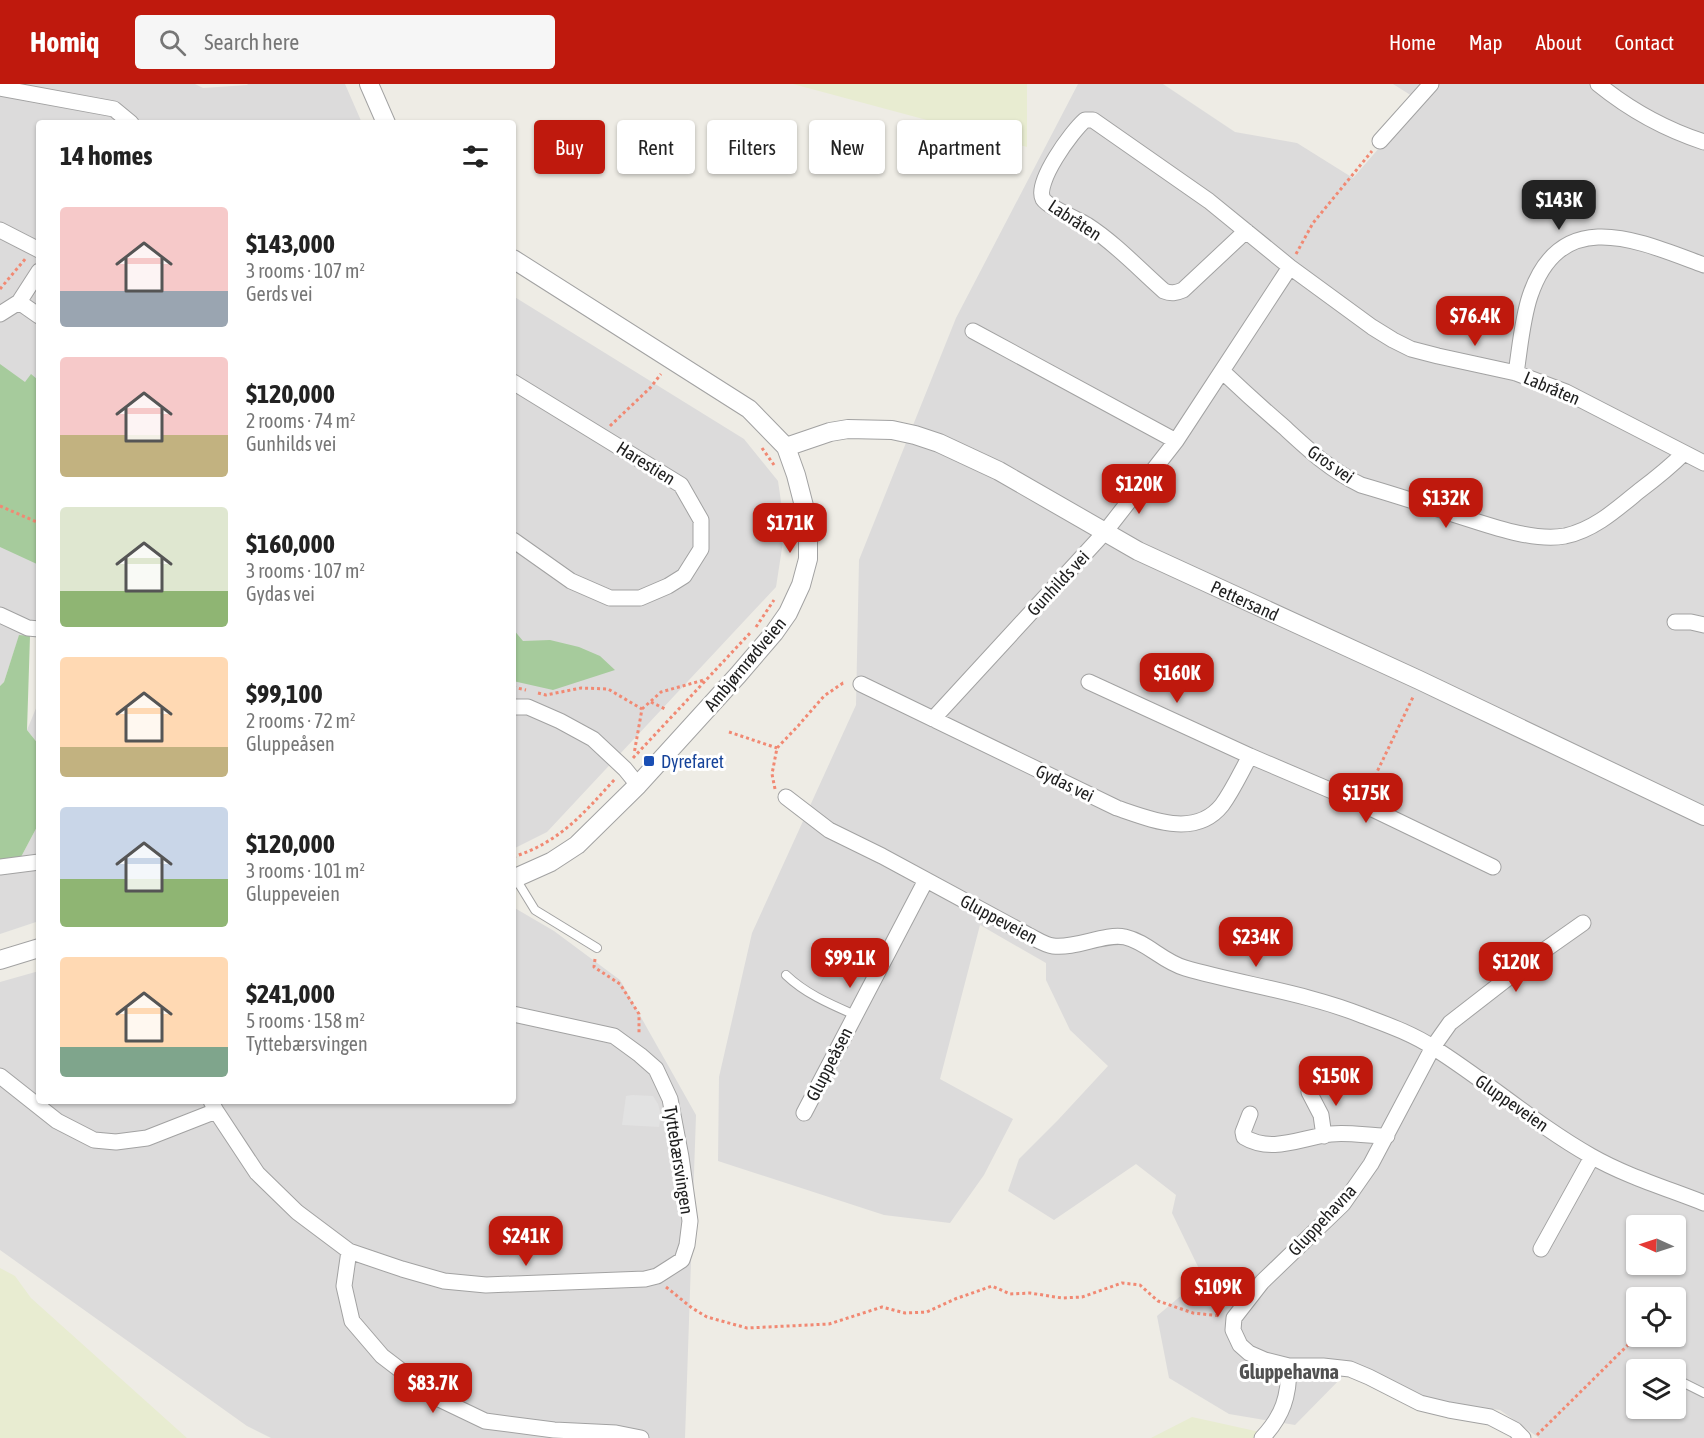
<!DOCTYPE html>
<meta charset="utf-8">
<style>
body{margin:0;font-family:"Asap Condensed",sans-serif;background:#f6f6f6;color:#222;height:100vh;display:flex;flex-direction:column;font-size:22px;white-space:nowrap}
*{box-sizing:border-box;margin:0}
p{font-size:20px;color:#767676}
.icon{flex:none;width:33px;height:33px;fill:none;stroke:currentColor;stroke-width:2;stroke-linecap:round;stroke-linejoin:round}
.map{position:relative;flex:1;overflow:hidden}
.side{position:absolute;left:36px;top:36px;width:480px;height:984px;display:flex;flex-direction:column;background:#fff;border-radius:6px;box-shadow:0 2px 4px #0004}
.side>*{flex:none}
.banner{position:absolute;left:534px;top:36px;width:570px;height:54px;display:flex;gap:12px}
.needle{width:39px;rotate:273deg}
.buttons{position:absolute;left:1626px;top:1131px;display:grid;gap:12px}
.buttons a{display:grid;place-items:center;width:60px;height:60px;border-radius:6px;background:#fff;box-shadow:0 2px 4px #0004;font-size:30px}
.price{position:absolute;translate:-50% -51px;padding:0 14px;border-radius:12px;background:#bf190d;color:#fff;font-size:20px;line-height:39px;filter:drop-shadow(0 2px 3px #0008)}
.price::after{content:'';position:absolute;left:50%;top:36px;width:18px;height:14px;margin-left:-9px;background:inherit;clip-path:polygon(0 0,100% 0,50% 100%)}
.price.on{background:#222;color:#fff}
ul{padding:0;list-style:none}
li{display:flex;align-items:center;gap:18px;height:150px;padding:0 24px}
li span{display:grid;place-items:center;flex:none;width:168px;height:120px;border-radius:6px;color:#555}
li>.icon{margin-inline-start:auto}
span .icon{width:72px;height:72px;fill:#fffc;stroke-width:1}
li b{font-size:26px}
h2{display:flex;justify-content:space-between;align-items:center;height:72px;padding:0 24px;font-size:26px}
.tag{padding:0 21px;border-radius:6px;background:#fff;box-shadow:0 2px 4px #0004;font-size:21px;line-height:54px}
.tag.on{background:#bf190d;color:#fff}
header{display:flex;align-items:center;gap:36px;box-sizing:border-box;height:84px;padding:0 30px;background:#bf190d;color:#fff}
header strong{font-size:28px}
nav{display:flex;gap:33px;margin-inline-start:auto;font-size:21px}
.search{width:420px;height:54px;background:#f6f6f6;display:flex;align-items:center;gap:15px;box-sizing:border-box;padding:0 21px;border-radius:6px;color:#767676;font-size:22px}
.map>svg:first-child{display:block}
</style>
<header>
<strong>Homiq</strong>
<div class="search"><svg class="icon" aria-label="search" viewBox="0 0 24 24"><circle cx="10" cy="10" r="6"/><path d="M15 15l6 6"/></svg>Search here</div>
<nav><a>Home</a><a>Map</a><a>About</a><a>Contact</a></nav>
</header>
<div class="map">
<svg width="1704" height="1354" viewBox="0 0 1704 1354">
<rect width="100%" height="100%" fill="#eeece5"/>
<path fill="#dcdbdb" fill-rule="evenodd" d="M0,0H195L203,4L248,1L247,0H345L362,39H39V552H19L4,598L0,602Z
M1078,0H1163L1235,48L1297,59L1353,94L1420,17L1393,0H1704V1354H1539L1500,1326L1427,1317L1349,1286L1295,1341L1229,1330L1169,1294L1157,1232L1203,1193L1172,1129L1176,1111L1136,1080L1054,1136L1008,1107L1019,1075L1058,1036L1108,982L1070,946L1046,896V879L980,841L940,995L1013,1035L984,1091L950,1139L884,1131L718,1077L719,993L752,849L856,621L859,476L956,234ZM1636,1142H1676V1180H1636ZM1636,1214H1676V1252H1636ZM1636,1286H1676V1324H1636Z
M513,212L744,355L778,397L785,445L776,503L547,748L513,765Z
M39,617V661L27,646Z
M39,739V837L0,850V778L21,773Z
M513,823L554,847L620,896L696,1031L685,1354H271L247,1342L0,1166V898L39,887V1017H513Z"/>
<path fill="#e8ecd1" d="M793,0H1027V63Z
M0,1184L15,1192L31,1214L187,1354H0Z
M1192,1333L1260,1348L1258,1354H1151Z"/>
<path fill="#a6cb9c" d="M0,280L25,298L31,290L37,295H39V481L0,463Z
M513,545L523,557L550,556L579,563L600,572L615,586L553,606L513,597Z
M19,551L30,552L27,646L39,661V739L21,773L0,777V602L4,598Z"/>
<path fill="#e2e2e2" d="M632,1011L653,1012L658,1020L661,1031L659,1043L622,1041L626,1012Z"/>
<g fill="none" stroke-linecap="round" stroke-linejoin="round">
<g stroke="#a2a2a2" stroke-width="10">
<path id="service" d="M516,795L535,826L597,864
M786,891C806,910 830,920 855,931
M1676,1295L1704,1309"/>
</g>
<g stroke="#a2a2a2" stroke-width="17">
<path id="minor" d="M1598,0C1630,26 1664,45 1704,58
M0,4L114,25L131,39
M1380,57L1431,0
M0,146L39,166
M1246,147L1183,206C1176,209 1171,210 1164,207C1139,185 1115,159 1087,141C1077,135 1048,123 1043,115C1034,99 1072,47 1085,36H1093L1209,117L1290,183L1372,243L1393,256L1411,265L1438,272L1516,289L1566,308L1704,379
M19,218L39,232
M0,230L19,218L39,187
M973,247L1176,357
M1222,287C1242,306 1263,325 1284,343C1309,366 1330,386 1361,401C1392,410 1423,420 1453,430C1486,440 1531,458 1565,452C1594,446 1617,425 1639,407C1655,395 1670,383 1684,369
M1516,289C1520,264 1522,236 1530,212C1561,120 1639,157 1704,181
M513,298L681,401L701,436V465L684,492L668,502L640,514H610L571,497L513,456
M0,531L28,544L39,545
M1675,538H1691L1704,541
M1089,598L1250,672L1358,718L1493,783
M861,600L1117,724C1150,735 1195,755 1222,721C1233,706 1241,688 1250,672
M513,623H528L560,637L593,655L625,685L638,701
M933,635L1105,448L1176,357L1290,183
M786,713L829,746L882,772L1028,851C1036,855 1045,861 1053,862C1076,865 1104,849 1125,853C1147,858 1163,878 1185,884C1244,901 1307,909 1364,932C1388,941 1413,950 1434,964C1488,998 1536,1041 1591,1072C1626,1092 1666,1104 1704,1119
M0,783L39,778
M0,992L57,1037L94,1056L116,1058L147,1054L216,1027
M1313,994L1309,1008L1321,1031L1324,1052
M211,1017L216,1027L257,1089L297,1128L349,1167L402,1185L444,1197L486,1201L645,1195L657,1192L682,1176L687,1161L690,1137L681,1073L670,1015L656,985L640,971L614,952L513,930
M804,1029L926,796
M1250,1030L1243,1048L1244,1053C1272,1070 1303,1053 1331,1050C1349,1048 1369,1052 1387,1052
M1541,1165L1592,1073
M349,1167L344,1202L352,1237L382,1272L437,1314L485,1337L554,1346L616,1349L641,1354
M1262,1354C1283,1332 1289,1312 1289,1282
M1523,1354L1515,1346L1490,1333L1449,1326L1420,1319L1369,1293L1350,1285L1323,1282H1289L1265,1276L1249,1269L1240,1261L1233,1246L1234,1234L1262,1198L1343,1120L1371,1080L1433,963L1450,939L1539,870L1583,839"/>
</g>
<g stroke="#a2a2a2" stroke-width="20">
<g id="tertiary">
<path d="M369,0L386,39"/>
<path d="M513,175L749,325L786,363L796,391L804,422L808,449V475L801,501L788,529L774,549L738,591L638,701L577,761L551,778L513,795"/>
<path id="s1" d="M786,363L830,348L848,345L892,346L915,351L939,359L999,387L1138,467L1419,596L1704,732"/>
<path d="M0,876L39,864"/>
</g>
</g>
<path stroke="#f18973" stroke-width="3" stroke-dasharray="3 3" stroke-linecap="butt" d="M1296,170L1313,139L1372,67
M0,205L26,174
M610,342L650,304L661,290
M762,364L774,381
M0,422L39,439
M756,543L774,516
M513,603L526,606
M538,609L546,611L581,604L608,605L642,625L634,670
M651,618L665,625
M642,625L661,608L704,596
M729,648L777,664
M633,674L751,548
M775,705L772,690L777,664L798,642L824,612L843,599H846
M1365,707L1376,690L1414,611
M513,773C560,758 583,730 615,695
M595,875L594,883L620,900L639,930V951
M666,1203L692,1224L707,1233L747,1244L829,1240L882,1223L905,1229L927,1228L955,1215L992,1202L1010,1210L1030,1209L1062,1214L1082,1213L1122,1199L1140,1201L1158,1217L1193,1229L1221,1232
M1537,1351L1637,1252"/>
<use href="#service" stroke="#fff" stroke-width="8"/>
<use href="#minor" stroke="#fff" stroke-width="15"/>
<use href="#tertiary" stroke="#fff" stroke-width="18"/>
</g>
<rect fill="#1a4fb4" stroke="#fff" stroke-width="2" x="643" y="671" width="12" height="12" rx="3"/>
<g text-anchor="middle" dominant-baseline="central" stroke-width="6" stroke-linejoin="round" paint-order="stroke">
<g font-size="18" fill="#1e1e1e" stroke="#fff">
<text transform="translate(1075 136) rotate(33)">Labråten</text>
<text transform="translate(1552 304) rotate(23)">Labråten</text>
<text transform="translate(646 379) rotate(32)">Harestien</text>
<text transform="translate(1331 380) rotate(35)">Gros vei</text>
<text transform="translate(1058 499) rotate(-47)">Gunhilds vei</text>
<text stroke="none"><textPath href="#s1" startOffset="502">Pettersand</textPath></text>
<text transform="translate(745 580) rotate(-50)">Ambjørnrødveien</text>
<text transform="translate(1065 699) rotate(26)">Gydas vei</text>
<text transform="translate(999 835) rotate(28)">Gluppeveien</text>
<text transform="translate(829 980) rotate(-63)">Gluppeåsen</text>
<text transform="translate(1512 1019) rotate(35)">Gluppeveien</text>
<text transform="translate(679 1076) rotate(81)">Tyttebærsvingen</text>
<text transform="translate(1322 1136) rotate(-47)">Gluppehavna</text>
</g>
<g font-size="18" fill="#164399" stroke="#fff" text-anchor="start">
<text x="661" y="677">Dyrefaret</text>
</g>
<g font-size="20" font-weight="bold" fill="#515151" stroke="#fff">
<text x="1289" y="1287">Gluppehavna</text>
</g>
</g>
</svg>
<div class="buttons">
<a><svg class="needle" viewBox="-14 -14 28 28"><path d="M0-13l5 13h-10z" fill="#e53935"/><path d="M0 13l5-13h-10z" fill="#767676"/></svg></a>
<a><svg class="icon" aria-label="locate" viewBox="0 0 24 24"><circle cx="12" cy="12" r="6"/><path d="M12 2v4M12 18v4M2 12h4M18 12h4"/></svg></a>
<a><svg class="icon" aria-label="layers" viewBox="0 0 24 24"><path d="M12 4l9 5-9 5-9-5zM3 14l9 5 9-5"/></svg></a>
</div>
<b class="price on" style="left:1559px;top:147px">$143K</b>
<b class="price" style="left:1475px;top:263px">$76.4K</b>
<b class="price" style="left:1139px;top:431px">$120K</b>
<b class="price" style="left:1446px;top:445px">$132K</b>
<b class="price" style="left:790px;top:470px">$171K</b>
<b class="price" style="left:1177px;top:620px">$160K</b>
<b class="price" style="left:1366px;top:740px">$175K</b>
<b class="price" style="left:1256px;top:884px">$234K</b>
<b class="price" style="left:850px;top:905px">$99.1K</b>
<b class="price" style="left:1516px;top:909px">$120K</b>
<b class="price" style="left:1336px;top:1023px">$150K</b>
<b class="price" style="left:526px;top:1183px">$241K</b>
<b class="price" style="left:1218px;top:1234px">$109K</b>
<b class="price" style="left:433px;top:1330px">$83.7K</b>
<div class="banner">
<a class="tag on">Buy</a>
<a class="tag">Rent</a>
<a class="tag">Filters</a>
<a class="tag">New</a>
<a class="tag">Apartment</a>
</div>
<section class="side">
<h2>14 homes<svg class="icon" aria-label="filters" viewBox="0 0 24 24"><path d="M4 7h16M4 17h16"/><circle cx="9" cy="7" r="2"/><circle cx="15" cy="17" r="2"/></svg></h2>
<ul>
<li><span style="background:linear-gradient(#f6c9c9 70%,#9aa5b1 0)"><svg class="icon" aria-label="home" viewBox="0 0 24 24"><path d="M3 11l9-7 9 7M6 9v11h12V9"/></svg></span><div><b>$143,000</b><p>3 rooms · 107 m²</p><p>Gerds vei</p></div></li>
<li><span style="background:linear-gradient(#f6c9c9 65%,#c2b280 0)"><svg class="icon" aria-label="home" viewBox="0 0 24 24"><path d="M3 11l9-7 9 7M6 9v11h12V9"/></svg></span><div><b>$120,000</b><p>2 rooms · 74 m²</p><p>Gunhilds vei</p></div></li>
<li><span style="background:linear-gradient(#dfe7d0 70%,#8fb573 0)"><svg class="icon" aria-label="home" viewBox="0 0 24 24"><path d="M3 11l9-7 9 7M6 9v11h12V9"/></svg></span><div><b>$160,000</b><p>3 rooms · 107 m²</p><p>Gydas vei</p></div></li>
<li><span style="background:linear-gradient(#ffd9b3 75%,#c2b280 0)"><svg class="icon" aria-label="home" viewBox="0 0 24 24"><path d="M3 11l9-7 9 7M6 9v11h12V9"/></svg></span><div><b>$99,100</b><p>2 rooms · 72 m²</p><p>Gluppeåsen</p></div></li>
<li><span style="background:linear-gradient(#c9d6e8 60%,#8fb573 0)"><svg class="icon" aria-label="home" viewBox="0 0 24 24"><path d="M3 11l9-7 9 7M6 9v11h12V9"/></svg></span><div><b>$120,000</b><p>3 rooms · 101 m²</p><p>Gluppeveien</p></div></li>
<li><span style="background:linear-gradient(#ffd9b3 75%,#7fa58c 0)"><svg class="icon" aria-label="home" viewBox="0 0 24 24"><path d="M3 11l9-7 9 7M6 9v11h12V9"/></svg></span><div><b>$241,000</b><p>5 rooms · 158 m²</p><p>Tyttebærsvingen</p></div></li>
</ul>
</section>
</div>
